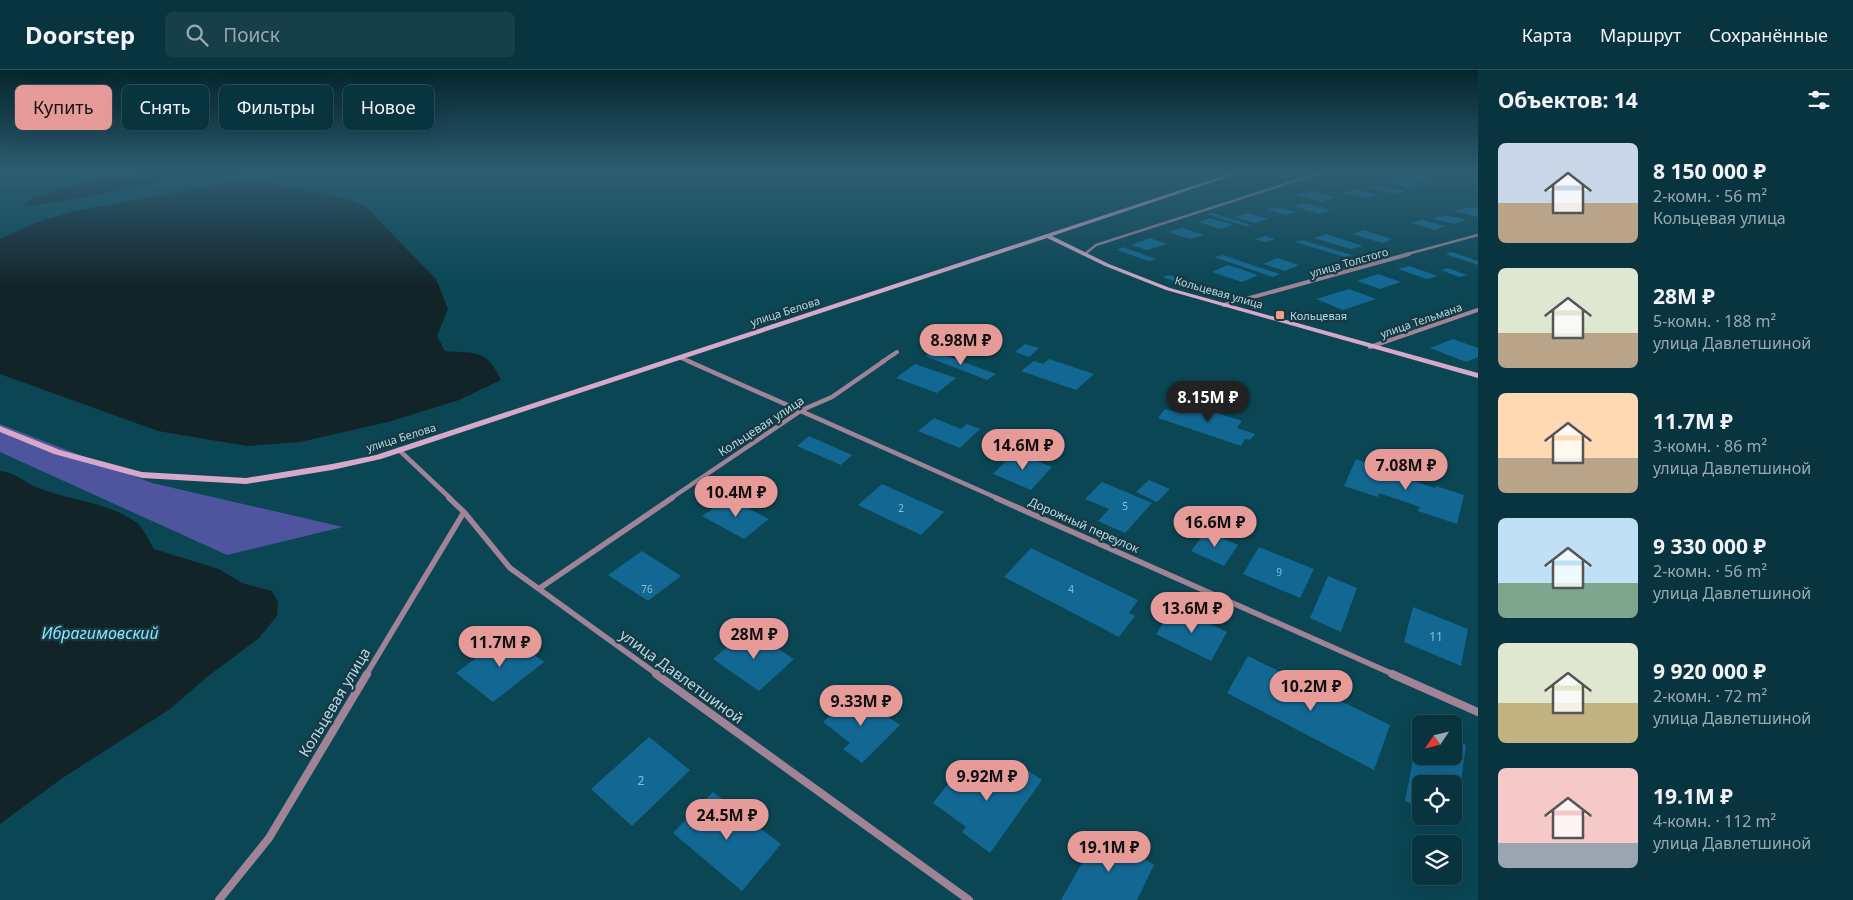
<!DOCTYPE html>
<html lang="ru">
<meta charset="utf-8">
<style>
body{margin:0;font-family:"Noto Sans",sans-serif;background:#163f4a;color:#f1f3f6;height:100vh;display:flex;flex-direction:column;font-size:19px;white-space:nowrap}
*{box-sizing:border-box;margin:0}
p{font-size:16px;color:#98aab0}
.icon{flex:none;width:28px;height:28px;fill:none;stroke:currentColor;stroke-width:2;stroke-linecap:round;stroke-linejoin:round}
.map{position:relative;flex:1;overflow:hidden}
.drawer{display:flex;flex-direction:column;background:#08343f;width:375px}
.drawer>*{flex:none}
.guide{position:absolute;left:15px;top:15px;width:475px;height:45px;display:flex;gap:10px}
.needle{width:32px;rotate:235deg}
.fabs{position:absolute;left:1412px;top:645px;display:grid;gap:10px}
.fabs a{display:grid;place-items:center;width:50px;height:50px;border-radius:8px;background:#08343f;box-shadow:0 5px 20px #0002,0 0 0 1px #294f59;font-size:25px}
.price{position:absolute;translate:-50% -42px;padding:0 11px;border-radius:18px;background:#e69b98;color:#111;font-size:16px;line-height:32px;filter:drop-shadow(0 1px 2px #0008)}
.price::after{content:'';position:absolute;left:50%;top:30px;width:15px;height:11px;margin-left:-8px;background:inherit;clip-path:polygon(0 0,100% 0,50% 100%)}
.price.on{background:#222;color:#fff}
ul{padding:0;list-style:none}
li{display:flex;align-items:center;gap:15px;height:125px;padding:0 20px}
li span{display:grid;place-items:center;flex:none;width:140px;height:100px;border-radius:8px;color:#555}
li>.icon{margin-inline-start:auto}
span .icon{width:60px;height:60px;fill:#fffc;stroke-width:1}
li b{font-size:21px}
h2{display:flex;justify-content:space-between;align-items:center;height:60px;padding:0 20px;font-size:21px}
.tag{padding:0 18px;border-radius:8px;background:#08343f;box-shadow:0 5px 20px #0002,0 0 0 1px #294f59;font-size:18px;line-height:45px}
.tag.on{background:#e69b98;color:#111}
header{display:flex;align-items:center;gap:30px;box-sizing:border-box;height:70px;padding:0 25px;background:#08343f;border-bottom:1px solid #294f59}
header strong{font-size:24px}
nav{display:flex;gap:28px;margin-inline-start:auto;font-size:18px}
.search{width:350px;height:45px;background:#163f4a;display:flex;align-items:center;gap:12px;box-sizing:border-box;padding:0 18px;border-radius:8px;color:#98aab0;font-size:19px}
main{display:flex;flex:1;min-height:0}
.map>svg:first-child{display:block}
</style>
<header>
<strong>Doorstep</strong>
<div class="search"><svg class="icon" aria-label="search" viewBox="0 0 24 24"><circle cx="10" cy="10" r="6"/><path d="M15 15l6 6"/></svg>Поиск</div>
<nav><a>Карта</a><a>Маршрут</a><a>Сохранённые</a></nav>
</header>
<main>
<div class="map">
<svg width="1478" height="830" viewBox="0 0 1478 830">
<rect width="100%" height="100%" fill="#0a4654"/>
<path fill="#4e549e" d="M0,354L152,413L343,457L227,485L0,382Z"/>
<path fill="#132429" d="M164,101H258L229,107L211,104L187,106L87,127L22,137C46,114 130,106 164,101Z
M259,112L333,125L365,136L436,209L448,239L437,266L445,281C476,284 486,278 501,310L459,330L388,352L300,372L247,376L158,361L0,304V169L33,154L70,142L228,113Z
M0,401C15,402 25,413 39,418C71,431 109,432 137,453C144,459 149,471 154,479L219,499L242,513L272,521L278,532L277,546L259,568L207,607L170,639L61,709L0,754Z"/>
<path fill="#126893" d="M1387,101L1416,107L1422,106L1438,110L1422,113L1381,103Z
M1401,109L1422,115L1408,118L1387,112Z
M1380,115L1405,121L1393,124L1369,118Z
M1357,119L1377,125L1363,128L1343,123Z
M1310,121L1335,127L1322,132L1297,125Z
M1305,133L1331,140L1319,144L1293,136Z
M1277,137L1296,142L1286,145L1267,140Z
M1468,137L1478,139V147L1453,141Z
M1212,143L1251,155L1245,156L1206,144Z
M1247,143L1268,149L1255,153L1234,147Z
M1445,145L1466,150L1454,154L1433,149Z
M1210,148L1233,155L1221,159L1198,152Z
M1422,150L1445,156L1435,160L1412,153Z
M1182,158L1204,165L1190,169L1168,162Z
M1363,160L1392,169L1382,173L1352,164Z
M1326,164L1363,176L1351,179L1314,168Z
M1265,166L1275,169L1265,172L1255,169Z
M1150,168L1167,174L1147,180L1131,175Z
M1302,170L1352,185L1345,187L1295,172Z
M1123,177L1156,189L1149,191L1117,180Z
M1452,182L1478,191V195L1445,184Z
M1222,185L1280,204L1273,207L1214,187Z
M1277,188L1299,195L1285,201L1263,194Z
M1228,195L1258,205L1242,212L1212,202Z
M1409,196L1438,206L1427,209L1398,199Z
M1448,198L1467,205L1459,207L1441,200Z
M1378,204L1401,212L1380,219L1357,211Z
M1170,205L1216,222L1209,225L1163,207Z
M1349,219L1376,229L1343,240L1316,229Z
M1453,269L1478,278V287L1466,292L1430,278Z
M1025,274L1039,278L1029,287L1015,282Z
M933,281L996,304L987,310L925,286Z
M1049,289L1094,304L1076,320L1021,301L1034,291L1043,294Z
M915,294L956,308L937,323L896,308Z
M1183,332L1242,351L1237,358L1255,364L1250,370L1245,369L1241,376L1158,348L1165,339L1176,342Z
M934,348L961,359L967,354L980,359L960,378L918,361Z
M809,366L852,385L841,395L797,376Z
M1015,382L1052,397L1031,420L993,404Z
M1356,389L1381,398L1380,400L1435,418L1436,416L1464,425L1457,454L1418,441L1420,437L1379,423L1378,427L1344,416Z
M1149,410L1170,419L1157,432L1136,422Z
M1102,412L1152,433L1125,463L1098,451L1109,439L1085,429Z
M882,414L944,442L921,465L858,435Z
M728,428L769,449L744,469L702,446Z
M1206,461L1238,475L1224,496L1191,481Z
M1259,477L1314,499L1300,528L1243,504Z
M1031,478L1138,530L1129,543L1135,546L1119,567L1004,507Z
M642,481L681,506L648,531L608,505Z
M1328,506L1357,518L1341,562L1310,548Z
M1174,537L1227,562L1211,591L1156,564Z
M1413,537L1468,559L1461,596L1404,572Z
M748,559L794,589L759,621L713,589Z
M507,565L544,592L493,632L456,603Z
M1248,586L1390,655L1374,700L1227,623Z
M854,623L900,655L862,693L843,679L850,673L823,652Z
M1420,653L1421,686H1454V669L1466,675L1455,755L1437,746H1454V714H1421V739L1405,731Z
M649,667L690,700L632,756L591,719Z
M1015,692L1042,710L990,783L962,762L966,757L933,733L964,694L997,716Z
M713,722L781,774L742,821L673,763Z
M1100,761L1154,795L1137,830H1061Z"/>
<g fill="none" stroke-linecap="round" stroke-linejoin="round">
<path stroke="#a08397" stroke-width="2.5" d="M1085,184L1096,175L1326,101
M1404,185L1478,165"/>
<path stroke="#a08397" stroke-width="4" d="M1224,235L1409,184
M1370,277L1478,240
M681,288L691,292
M882,292L897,282"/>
<path stroke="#a08397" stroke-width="4.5" d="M688,291L999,429
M399,380L451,429
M670,429L802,340L832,327L884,291"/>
<path stroke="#a08397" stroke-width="5.5" d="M449,428L464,442L510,498L658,605
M996,428L1395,605
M540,518L672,428
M366,605L464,442"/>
<path stroke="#a08397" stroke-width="8" d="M656,604L969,830
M1392,604L1478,642
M219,830L269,768L367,604"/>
<path fill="#d7a8c9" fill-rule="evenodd" d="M1238,101H1246L1052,166L1109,194L1170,218L1478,303V308L1166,220L1105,196L1047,168L381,389L332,400L246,414L142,408L54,384L0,362V356L60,380L142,402L246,408L332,394L376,385Z"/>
</g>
<linearGradient id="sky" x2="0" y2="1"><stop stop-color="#06262e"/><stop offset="0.47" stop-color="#2d5d72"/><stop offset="1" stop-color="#2d5d72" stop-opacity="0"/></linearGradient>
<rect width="1478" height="217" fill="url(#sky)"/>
<rect fill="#f39f85" stroke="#193942" stroke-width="2" x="1275" y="240" width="10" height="10" rx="2.5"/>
<g text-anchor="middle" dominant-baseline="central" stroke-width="4.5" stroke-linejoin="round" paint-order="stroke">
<g font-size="10" fill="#88bfd4">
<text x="1125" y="436">5</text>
<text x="901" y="438">2</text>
<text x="1279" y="502">9</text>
<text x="647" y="519">76</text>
<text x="1071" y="519">4</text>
</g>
<g font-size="11" fill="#afdcea" stroke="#193942">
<text transform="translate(1349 192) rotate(-16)">улица Толстого</text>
<text transform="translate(1219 222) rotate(16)">Кольцевая улица</text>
<text transform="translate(785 241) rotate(-18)">улица Белова</text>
<text transform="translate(1421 250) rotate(-19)">улица Тельмана</text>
<text transform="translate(401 367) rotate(-17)">улица Белова</text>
</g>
<g font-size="11" fill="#afdcea" stroke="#193942" text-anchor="start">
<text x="1290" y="245">Кольцевая</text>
</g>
<g font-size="12" fill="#afdcea" stroke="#193942">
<text transform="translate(761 356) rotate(-33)">Кольцевая улица</text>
<text transform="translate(1084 455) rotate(24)">Дорожный переулок</text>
</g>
<g font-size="12" fill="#88bfd4">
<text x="1436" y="566">11</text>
<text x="641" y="710">2</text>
</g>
<g font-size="15" fill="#afdcea" stroke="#193942">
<text transform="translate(682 606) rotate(36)">улица Давлетшиной</text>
<text transform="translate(334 632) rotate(-59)">Кольцевая улица</text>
</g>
<g font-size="16" font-style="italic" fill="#8be3fc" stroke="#193942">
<text x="100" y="563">Ибрагимовский</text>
</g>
</g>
</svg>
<div class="fabs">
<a><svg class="needle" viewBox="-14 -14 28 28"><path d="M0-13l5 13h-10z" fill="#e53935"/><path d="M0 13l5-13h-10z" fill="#98aab0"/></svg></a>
<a><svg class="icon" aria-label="locate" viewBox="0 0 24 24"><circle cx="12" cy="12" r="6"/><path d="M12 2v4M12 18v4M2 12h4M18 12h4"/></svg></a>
<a><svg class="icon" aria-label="layers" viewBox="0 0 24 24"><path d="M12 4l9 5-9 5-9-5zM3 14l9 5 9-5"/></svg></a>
</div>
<b class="price" style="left:961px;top:296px">8.98M ₽</b>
<b class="price on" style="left:1208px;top:353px">8.15M ₽</b>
<b class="price" style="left:1023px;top:401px">14.6M ₽</b>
<b class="price" style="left:1406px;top:421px">7.08M ₽</b>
<b class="price" style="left:736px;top:448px">10.4M ₽</b>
<b class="price" style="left:1215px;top:478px">16.6M ₽</b>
<b class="price" style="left:1192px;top:564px">13.6M ₽</b>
<b class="price" style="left:754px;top:590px">28M ₽</b>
<b class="price" style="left:500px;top:598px">11.7M ₽</b>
<b class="price" style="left:1311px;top:642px">10.2M ₽</b>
<b class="price" style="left:861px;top:657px">9.33M ₽</b>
<b class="price" style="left:987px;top:732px">9.92M ₽</b>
<b class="price" style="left:727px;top:771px">24.5M ₽</b>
<b class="price" style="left:1109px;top:803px">19.1M ₽</b>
<div class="guide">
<a class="tag on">Купить</a>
<a class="tag">Снять</a>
<a class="tag">Фильтры</a>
<a class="tag">Новое</a>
</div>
</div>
<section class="drawer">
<h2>Объектов: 14<svg class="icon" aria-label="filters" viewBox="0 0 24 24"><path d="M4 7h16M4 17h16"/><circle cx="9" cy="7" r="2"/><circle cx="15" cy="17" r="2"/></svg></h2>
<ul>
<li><span style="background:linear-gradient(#c9d6e8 60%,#b9a48a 0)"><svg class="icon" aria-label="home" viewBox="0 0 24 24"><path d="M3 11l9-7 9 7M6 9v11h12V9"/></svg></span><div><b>8 150 000 ₽</b><p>2-комн. · 56 m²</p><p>Кольцевая улица</p></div></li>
<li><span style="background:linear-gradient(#dfe7d0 65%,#b9a48a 0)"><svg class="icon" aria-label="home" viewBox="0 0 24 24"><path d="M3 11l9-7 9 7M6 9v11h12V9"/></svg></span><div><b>28M ₽</b><p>5-комн. · 188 m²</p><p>улица Давлетшиной</p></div></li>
<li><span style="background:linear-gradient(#ffd9b3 65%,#b9a48a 0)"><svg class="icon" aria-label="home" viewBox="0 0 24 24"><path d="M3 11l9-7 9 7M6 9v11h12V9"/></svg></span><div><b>11.7M ₽</b><p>3-комн. · 86 m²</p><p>улица Давлетшиной</p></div></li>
<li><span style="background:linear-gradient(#bfe0f5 65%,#7fa58c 0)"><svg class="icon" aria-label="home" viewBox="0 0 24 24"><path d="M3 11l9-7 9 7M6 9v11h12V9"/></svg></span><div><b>9 330 000 ₽</b><p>2-комн. · 56 m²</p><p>улица Давлетшиной</p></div></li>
<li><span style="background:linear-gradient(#dfe7d0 60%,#c2b280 0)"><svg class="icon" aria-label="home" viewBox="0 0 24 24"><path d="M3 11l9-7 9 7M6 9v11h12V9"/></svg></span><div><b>9 920 000 ₽</b><p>2-комн. · 72 m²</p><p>улица Давлетшиной</p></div></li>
<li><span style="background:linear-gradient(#f6c9c9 75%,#9aa5b1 0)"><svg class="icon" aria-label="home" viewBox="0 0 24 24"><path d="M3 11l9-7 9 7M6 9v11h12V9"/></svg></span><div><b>19.1M ₽</b><p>4-комн. · 112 m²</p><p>улица Давлетшиной</p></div></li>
</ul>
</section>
</main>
